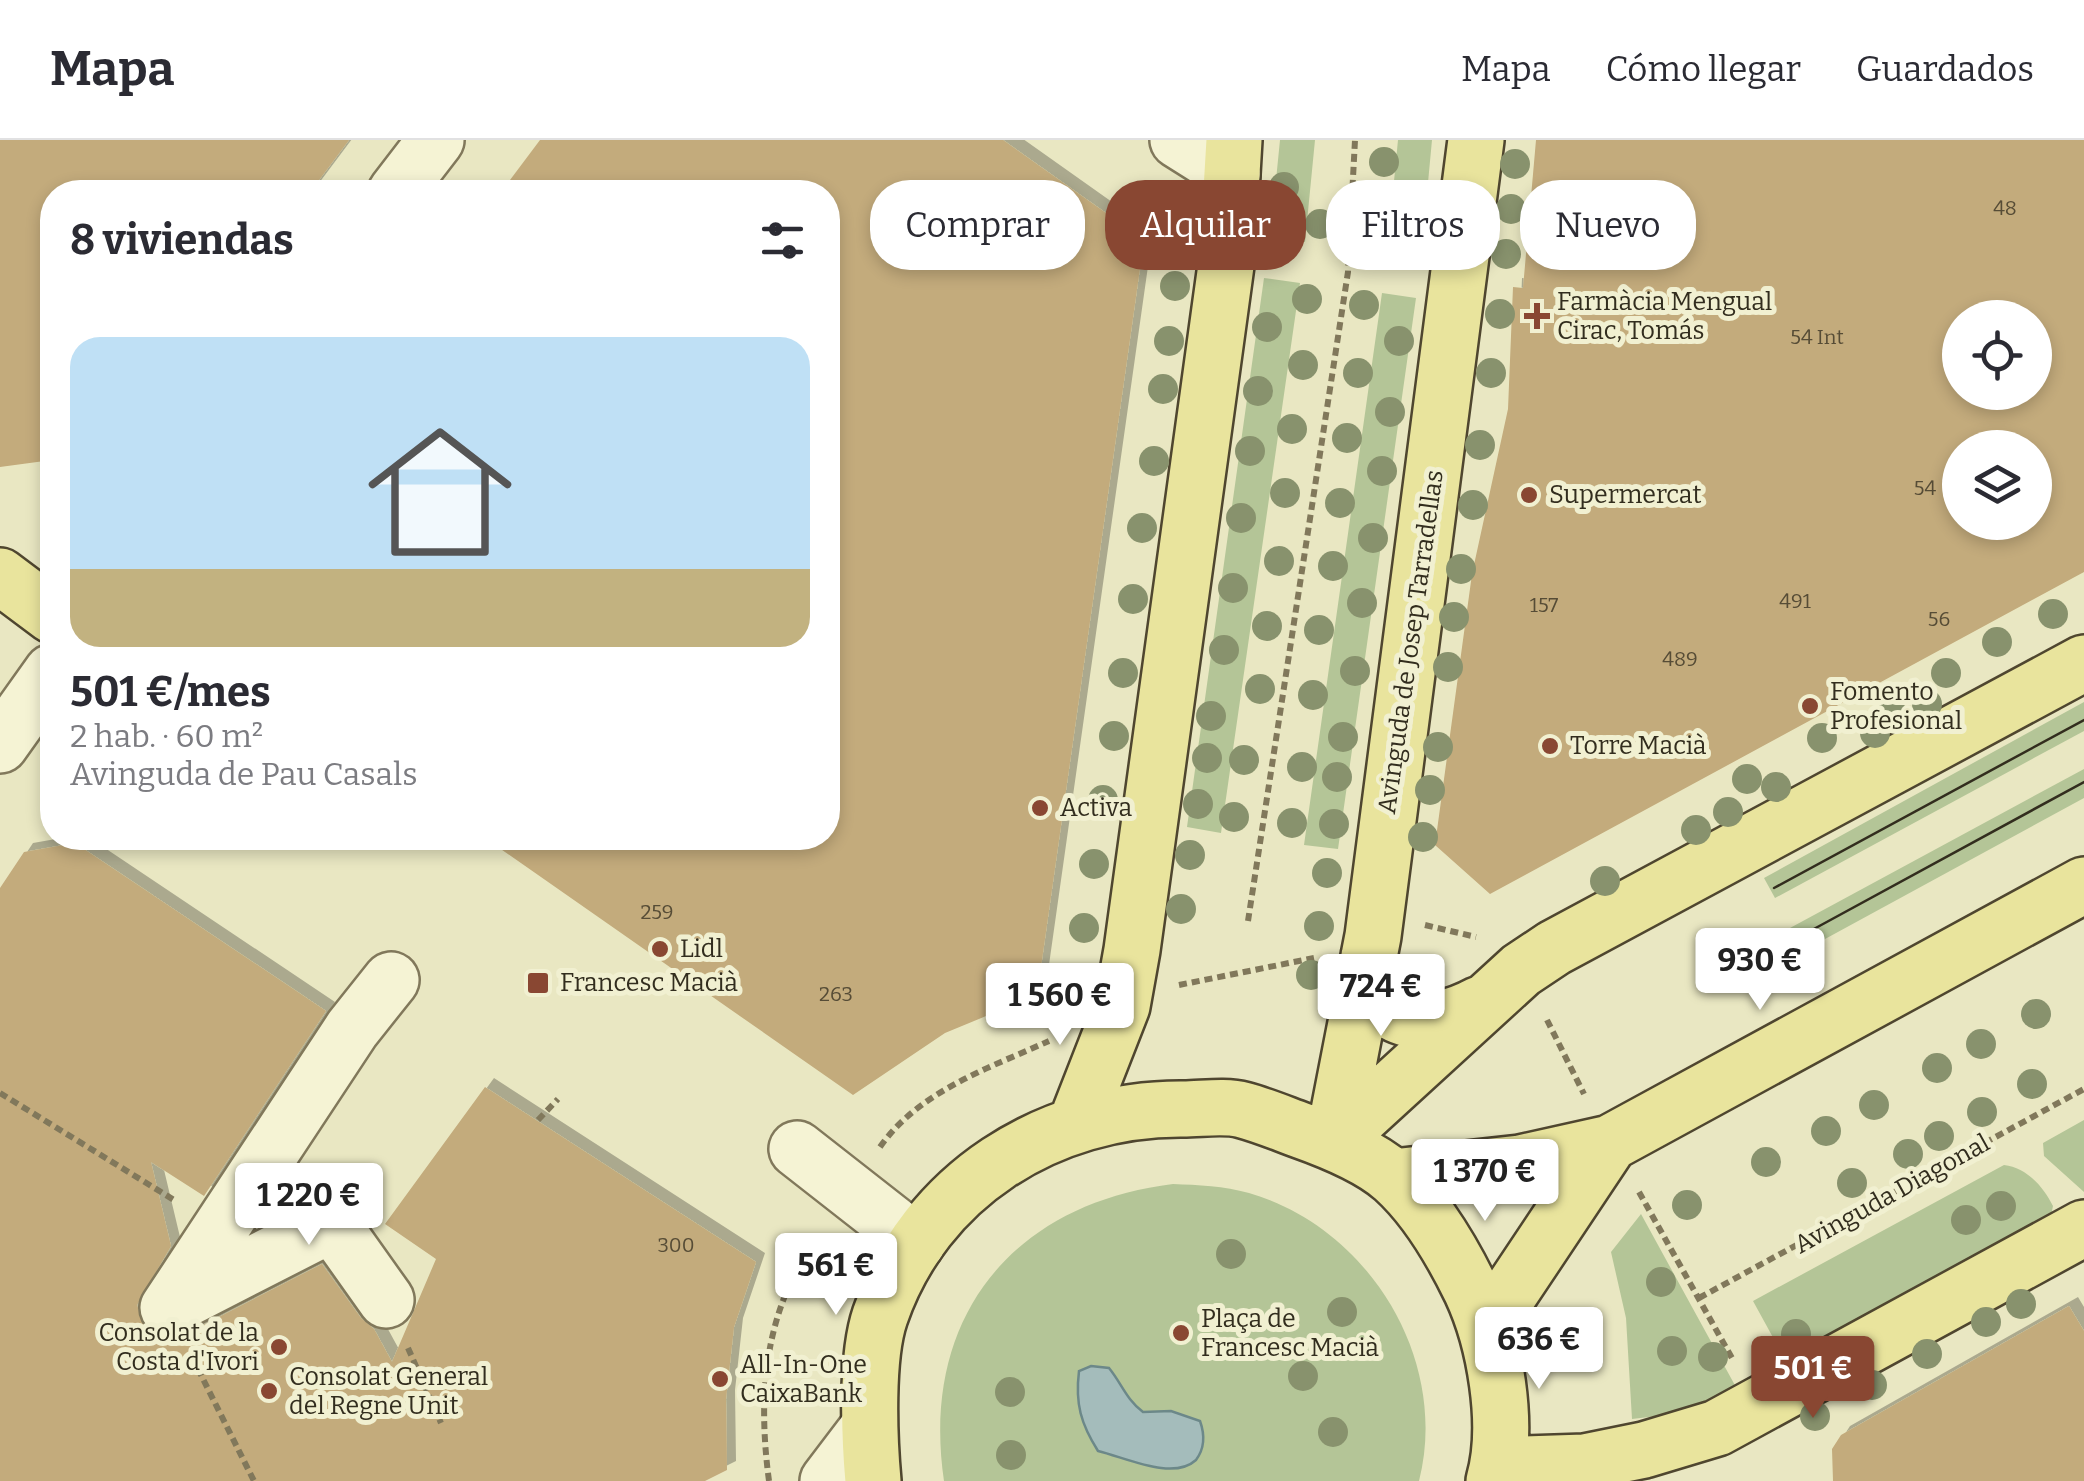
<!DOCTYPE html>
<html lang="es">
<meta charset="utf-8">
<style>
body{margin:0;font-family:Bitter,serif;background:#f7f7f7;color:#2b2b33;height:100vh;display:flex;flex-direction:column;font-size:38px;white-space:nowrap}
*{box-sizing:border-box;margin:0}
p{font-size:32px;color:#7c7c81}
.icon{flex:none;width:55px;height:55px;fill:none;stroke:currentColor;stroke-width:2;stroke-linecap:round;stroke-linejoin:round}
.map{position:relative;flex:1;overflow:hidden}
.details{position:absolute;left:40px;top:40px;width:800px;height:670px;display:flex;flex-direction:column;background:#fff;border-radius:40px;box-shadow:0 5px 15px #0003}
.details>*{flex:none}
.guide{position:absolute;left:870px;top:40px;width:950px;height:90px;display:flex;gap:20px}
.buttons{position:absolute;left:1942px;top:160px;display:grid;gap:20px}
.buttons a{display:grid;place-items:center;width:110px;height:110px;border-radius:50%;background:#fff;box-shadow:0 5px 15px #0003;font-size:50px}
.price{position:absolute;translate:-50% -85px;padding:0 22px;border-radius:10px;background:#fff;color:#222;font-size:32px;line-height:65px;filter:drop-shadow(0 2px 5px #0008)}
.price::after{content:'';position:absolute;left:50%;top:60px;width:30px;height:22px;margin-left:-15px;background:inherit;clip-path:polygon(0 0,100% 0,50% 100%)}
.price.active{background:#894732;color:#fff}
ul{padding:0;list-style:none}
li{display:grid;align-content:center;gap:20px;height:530px;padding:0 30px}
li+li{border-top:2px solid #e1e1e2}
li span{display:grid;place-items:center;height:310px;border-radius:30px;color:#555}
li>.icon{margin-inline-start:auto}
span .icon{width:180px;height:180px;fill:#fffc;stroke-width:1}
li b{font-size:42px}
h2{display:flex;justify-content:space-between;align-items:center;height:120px;padding:0 30px;font-size:42px}
.pill{padding:0 35px;border-radius:40px;background:#fff;box-shadow:0 5px 15px #0003;font-size:35px;line-height:90px}
.pill.active{background:#894732;color:#fff}
header{display:flex;align-items:center;gap:60px;box-sizing:border-box;height:140px;padding:0 50px;background:#fff;border-bottom:2px solid #e1e1e2}
header strong{font-size:48px}
nav{display:flex;gap:55px;margin-inline-start:auto;font-size:35px}
.map>svg:first-child{display:block}
</style>
<header>
<strong>Mapa</strong>
<nav><a>Mapa</a><a>Cómo llegar</a><a>Guardados</a></nav>
</header>
<div class="map">
<svg width="2084" height="1341" viewBox="0 0 2084 1341">
<defs>
<filter id="shadow"><feDropShadow dx="9" dy="-9" stdDeviation="0" flood-color="#0004"/></filter>
</defs>
<rect width="100%" height="100%" fill="#e9e7c2"/>
<path fill="#b4c597" d="M1280,0H1315L1305,102L1270,100Z
M1398,0H1432L1421,117L1387,113Z
M1264,138L1300,143L1221,693L1187,687Z
M1382,153L1416,158L1338,709L1304,705Z
M2084,562V591L1775,758L1764,738Z
M2084,629V658L1803,811L1790,788Z
M2084,980V1052L2044,1016L2043,1003Z
M2004,1025C2027,1028 2043,1046 2053,1066L2050,1080L1787,1223L1753,1161Z
M1173,1044C1198,1045 1224,1046 1249,1053C1368,1087 1450,1219 1419,1341H944C920,1179 1011,1064 1173,1044Z
M1641,1074L1737,1249L1666,1275L1632,1279L1626,1178L1611,1112Z"/>
<path fill="#a4bcbb" stroke="#6c8889" stroke-width="2.5" d="M1091,1226L1109,1228C1122,1244 1126,1259 1143,1272L1171,1271L1200,1281C1205,1295 1205,1308 1196,1320C1173,1341 1127,1318 1098,1311C1081,1284 1075,1264 1079,1231Z"/>
<path fill="#c3ab7c" fill-rule="evenodd" filter="url(#shadow)" d="M0,0H349L310,52H52V320L0,327Z
M540,0H1003L1144,100L1037,855L945,893L853,955L485,698H828V52H501Z
M1536,0H2084V432L1490,754L1435,705L1472,434L1508,269L1513,147L1523,148ZM1960,178H2035V252H1960ZM1960,308H2035V382H1960Z
M75,703L326,871L204,1056L151,1022L171,1106L137,1165L147,1195L167,1199L182,1196L322,1124L361,1178L374,1189L392,1222L436,1119L385,1084L485,947L756,1122L734,1187L726,1259L727,1330L705,1341H0V748L24,712Z
M2069,1166L2084,1191V1341H1833L1832,1309L1841,1295Z"/>
<g fill="none" stroke-linecap="round" stroke-linejoin="round">
<g stroke="#81785b" stroke-width="60">
<path id="minor" d="M1178,0L1232,34
M396,52L436,0
M0,605L52,532
M797,1009L917,1103
M386,1160L332,1084L168,1168L352,889L391,840
M828,1341L869,1287"/>
</g>
<g stroke="#4f462f" stroke-width="60">
<path id="major" d="M0,436L52,475
M1369,816C1369,889 1428,892 1480,864
M1077,981L1122,866L1132,810L1227,118L1234,0
M1333,1002L1373,796L1476,0
M1333,1002L1521,830L1554,808L2084,523
M1393,1037L1520,1023L1610,1003L2084,745
M1488,1186L1610,1003
M1499,1325L1585,1322L1644,1310L1717,1288L2084,1088
M873,1341C869,1297 866,1217 880,1176C925,1045 1049,968 1183,969C1202,969 1225,965 1243,970C1262,975 1281,983 1300,990C1331,1001 1369,1016 1394,1038C1426,1067 1452,1111 1471,1150C1495,1201 1510,1285 1494,1341"/>
</g>
<path stroke="#81785b" stroke-width="6" stroke-dasharray="8 5" stroke-linecap="butt" d="M1248,781L1348,132L1355,0
M1425,785L1476,797
M1179,845L1314,818
M1547,880L1584,954
M0,953L174,1060
M538,980L558,959
M880,1007C919,951 989,928 1049,901
M1639,1052L1733,1220
M1699,1158L2084,949
M408,1208L441,1283
M192,1217L254,1341
M769,1341C757,1251 765,1170 818,1095"/>
<use href="#minor" stroke="#f5f3d4" stroke-width="55"/>
<use href="#major" stroke="#e9e49d" stroke-width="55"/>
<path stroke="#322d1e" stroke-width="2.5" d="M1774,748L2084,580
M1801,796L2084,642"/>
</g>
<g fill="#88926d">
<circle cx="1384" cy="22" r="15"/>
<circle cx="1515" cy="24" r="15"/>
<circle cx="1284" cy="47" r="15"/>
<circle cx="1417" cy="60" r="15"/>
<circle cx="1511" cy="69" r="15"/>
<circle cx="1320" cy="84" r="15"/>
<circle cx="1379" cy="87" r="15"/>
<circle cx="1506" cy="114" r="15"/>
<circle cx="1175" cy="146" r="15"/>
<circle cx="1307" cy="159" r="15"/>
<circle cx="1364" cy="165" r="15"/>
<circle cx="1500" cy="174" r="15"/>
<circle cx="1267" cy="187" r="15"/>
<circle cx="1169" cy="201" r="15"/>
<circle cx="1399" cy="201" r="15"/>
<circle cx="1303" cy="225" r="15"/>
<circle cx="1358" cy="233" r="15"/>
<circle cx="1491" cy="233" r="15"/>
<circle cx="1163" cy="249" r="15"/>
<circle cx="1258" cy="251" r="15"/>
<circle cx="1390" cy="272" r="15"/>
<circle cx="1292" cy="289" r="15"/>
<circle cx="1347" cy="298" r="15"/>
<circle cx="1480" cy="305" r="15"/>
<circle cx="1250" cy="311" r="15"/>
<circle cx="1154" cy="321" r="15"/>
<circle cx="1382" cy="331" r="15"/>
<circle cx="1285" cy="353" r="15"/>
<circle cx="1340" cy="363" r="15"/>
<circle cx="1473" cy="365" r="15"/>
<circle cx="1241" cy="378" r="15"/>
<circle cx="1142" cy="388" r="15"/>
<circle cx="1373" cy="398" r="15"/>
<circle cx="1279" cy="421" r="15"/>
<circle cx="1333" cy="426" r="15"/>
<circle cx="1461" cy="429" r="15"/>
<circle cx="1233" cy="448" r="15"/>
<circle cx="1133" cy="459" r="15"/>
<circle cx="1362" cy="463" r="15"/>
<circle cx="2053" cy="474" r="15"/>
<circle cx="1454" cy="477" r="15"/>
<circle cx="1267" cy="486" r="15"/>
<circle cx="1319" cy="490" r="15"/>
<circle cx="1997" cy="502" r="15"/>
<circle cx="1224" cy="510" r="15"/>
<circle cx="1448" cy="527" r="15"/>
<circle cx="1355" cy="531" r="15"/>
<circle cx="1123" cy="533" r="15"/>
<circle cx="1946" cy="533" r="15"/>
<circle cx="1260" cy="549" r="15"/>
<circle cx="1313" cy="555" r="15"/>
<circle cx="1890" cy="562" r="15"/>
<circle cx="1927" cy="564" r="15"/>
<circle cx="1211" cy="576" r="15"/>
<circle cx="1875" cy="593" r="15"/>
<circle cx="1114" cy="596" r="15"/>
<circle cx="1343" cy="597" r="15"/>
<circle cx="1822" cy="598" r="15"/>
<circle cx="1438" cy="607" r="15"/>
<circle cx="1207" cy="618" r="15"/>
<circle cx="1244" cy="620" r="15"/>
<circle cx="1302" cy="627" r="15"/>
<circle cx="1337" cy="637" r="15"/>
<circle cx="1747" cy="639" r="15"/>
<circle cx="1776" cy="647" r="15"/>
<circle cx="1430" cy="650" r="15"/>
<circle cx="1103" cy="660" r="15"/>
<circle cx="1198" cy="664" r="15"/>
<circle cx="1728" cy="672" r="15"/>
<circle cx="1234" cy="677" r="15"/>
<circle cx="1292" cy="683" r="15"/>
<circle cx="1334" cy="684" r="15"/>
<circle cx="1696" cy="690" r="15"/>
<circle cx="1423" cy="697" r="15"/>
<circle cx="1190" cy="715" r="15"/>
<circle cx="1094" cy="724" r="15"/>
<circle cx="1327" cy="733" r="15"/>
<circle cx="1605" cy="741" r="15"/>
<circle cx="1181" cy="769" r="15"/>
<circle cx="1319" cy="786" r="15"/>
<circle cx="1084" cy="788" r="15"/>
<circle cx="1311" cy="835" r="15"/>
<circle cx="2036" cy="874" r="15"/>
<circle cx="1981" cy="904" r="15"/>
<circle cx="1937" cy="928" r="15"/>
<circle cx="2032" cy="944" r="15"/>
<circle cx="1874" cy="965" r="15"/>
<circle cx="1982" cy="972" r="15"/>
<circle cx="1826" cy="991" r="15"/>
<circle cx="1939" cy="996" r="15"/>
<circle cx="1908" cy="1014" r="15"/>
<circle cx="1766" cy="1022" r="15"/>
<circle cx="1852" cy="1043" r="15"/>
<circle cx="1687" cy="1065" r="15"/>
<circle cx="2001" cy="1066" r="15"/>
<circle cx="1966" cy="1080" r="15"/>
<circle cx="1231" cy="1114" r="15"/>
<circle cx="1661" cy="1142" r="15"/>
<circle cx="2021" cy="1164" r="15"/>
<circle cx="1342" cy="1172" r="15"/>
<circle cx="1986" cy="1182" r="15"/>
<circle cx="1796" cy="1194" r="15"/>
<circle cx="1672" cy="1211" r="15"/>
<circle cx="1927" cy="1214" r="15"/>
<circle cx="1713" cy="1217" r="15"/>
<circle cx="1303" cy="1236" r="15"/>
<circle cx="1872" cy="1245" r="15"/>
<circle cx="1010" cy="1252" r="15"/>
<circle cx="1815" cy="1276" r="15"/>
<circle cx="1333" cy="1292" r="15"/>
<circle cx="1011" cy="1315" r="15"/>
</g>
<g fill="#894732" stroke="#f1f0d1" stroke-width="4">
<path d="M1532 161h10v10h10v10h-10v10h-10v-10h-10v-10h10z"/>
<circle cx="1529" cy="355" r="10"/>
<circle cx="1810" cy="566" r="10"/>
<circle cx="1550" cy="606" r="10"/>
<circle cx="1040" cy="668" r="10"/>
<circle cx="660" cy="809" r="10"/>
<rect x="526" y="831" width="24" height="24" rx="5"/>
<circle cx="1181" cy="1193" r="10"/>
<circle cx="279" cy="1207" r="10"/>
<circle cx="720" cy="1239" r="10"/>
<circle cx="269" cy="1251" r="10"/>
</g>
<g text-anchor="middle" dominant-baseline="central" stroke-width="10" stroke-linejoin="round" paint-order="stroke">
<g font-size="20" fill="#564c36">
<text x="2005" y="68">48</text>
<text x="1817" y="197">54 Int</text>
<text x="1925" y="348">54</text>
<text x="1795" y="461">491</text>
<text x="1544" y="465">157</text>
<text x="1939" y="479">56</text>
<text x="1680" y="519">489</text>
<text x="657" y="772">259</text>
<text x="836" y="854">263</text>
<text x="676" y="1105">300</text>
</g>
<g font-size="25" fill="#322d1e" stroke="#f1f0d1" text-anchor="start">
<text x="1557" y="162">Farmàcia Mengual<tspan x="1557" dy="29">Cirac, Tomás</tspan></text>
<text x="1549" y="355">Supermercat</text>
<text x="1830" y="552">Fomento<tspan x="1830" dy="29">Profesional</tspan></text>
<text x="1570" y="606">Torre Macià</text>
<text x="1060" y="668">Activa</text>
<text x="680" y="809">Lidl</text>
<text x="560" y="843">Francesc Macià</text>
<text x="1201" y="1179">Plaça de<tspan x="1201" dy="29">Francesc Macià</tspan></text>
<text x="259" y="1193" text-anchor="end">Consolat de la<tspan x="259" dy="29">Costa d'Ivori</tspan></text>
<text x="740" y="1225">All-In-One<tspan x="740" dy="29">CaixaBank</tspan></text>
<text x="289" y="1237">Consolat General<tspan x="289" dy="29">del Regne Unit</tspan></text>
</g>
<g font-size="25" fill="#322d1e" stroke="#f1f0d1">
<text transform="translate(1411 502) rotate(-82)">Avinguda de Josep Tarradellas</text>
<text transform="translate(1892 1054) rotate(-29)">Avinguda Diagonal</text>
</g>
</g>
</svg>
<div class="buttons">
<a><svg class="icon" aria-label="locate" viewBox="0 0 24 24"><circle cx="12" cy="12" r="6"/><path d="M12 2v4M12 18v4M2 12h4M18 12h4"/></svg></a>
<a><svg class="icon" aria-label="layers" viewBox="0 0 24 24"><path d="M12 4l9 5-9 5-9-5zM3 14l9 5 9-5"/></svg></a>
</div>
<b class="price" style="left:1760px;top:873px">930 €</b>
<b class="price" style="left:1381px;top:899px">724 €</b>
<b class="price" style="left:1060px;top:908px">1 560 €</b>
<b class="price" style="left:1485px;top:1084px">1 370 €</b>
<b class="price" style="left:309px;top:1108px">1 220 €</b>
<b class="price" style="left:836px;top:1178px">561 €</b>
<b class="price" style="left:1539px;top:1252px">636 €</b>
<b class="price active" style="left:1813px;top:1281px">501 €</b>
<div class="guide">
<a class="pill">Comprar</a>
<a class="pill active">Alquilar</a>
<a class="pill">Filtros</a>
<a class="pill">Nuevo</a>
</div>
<section class="details">
<h2>8 viviendas<svg class="icon" aria-label="filters" viewBox="0 0 24 24"><path d="M4 7h16M4 17h16"/><circle cx="9" cy="7" r="2"/><circle cx="15" cy="17" r="2"/></svg></h2>
<ul>
<li><span style="background:linear-gradient(#bfe0f5 75%,#c2b280 0)"><svg class="icon" aria-label="home" viewBox="0 0 24 24"><path d="M3 11l9-7 9 7M6 9v11h12V9"/></svg></span><div><b>501 €/mes</b><p>2 hab. · 60 m²</p><p>Avinguda de Pau Casals</p></div></li>
</ul>
</section>
</div>
